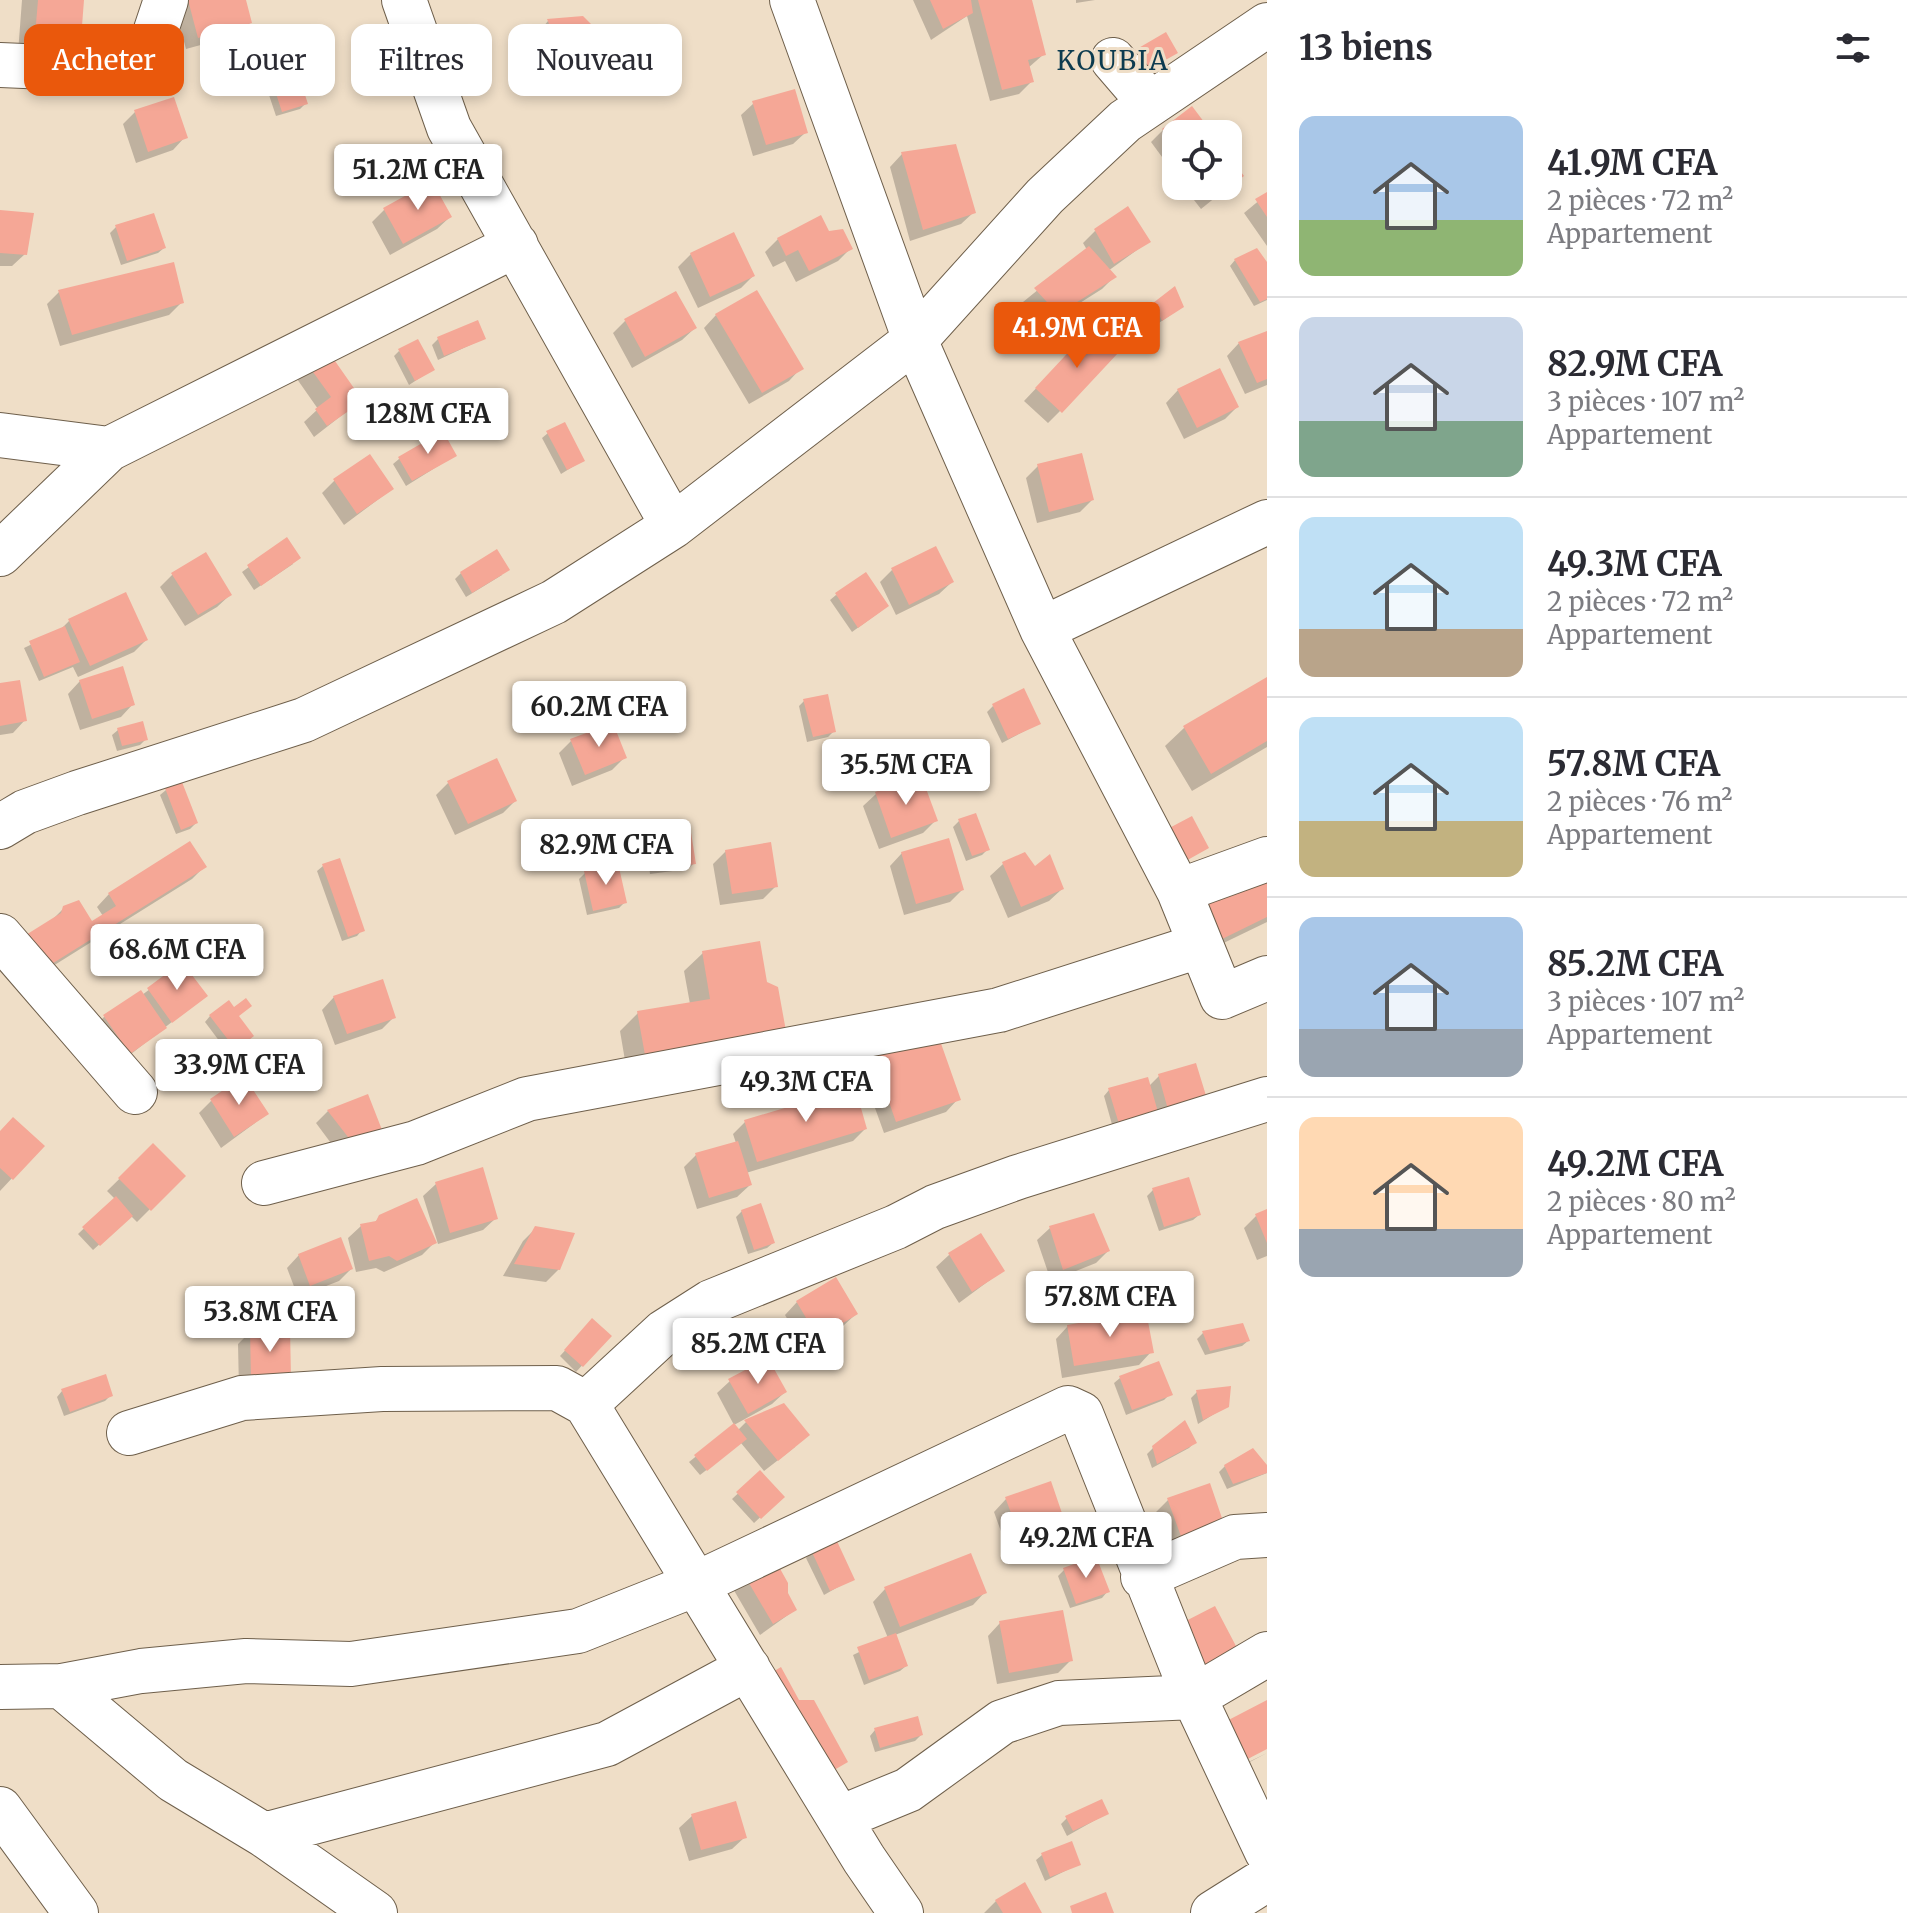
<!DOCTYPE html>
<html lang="fr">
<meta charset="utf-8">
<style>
body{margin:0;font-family:Merriweather,serif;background:#f7f7f7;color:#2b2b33;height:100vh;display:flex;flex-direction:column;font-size:30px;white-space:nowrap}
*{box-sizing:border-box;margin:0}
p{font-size:26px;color:#7c7c81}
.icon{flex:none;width:44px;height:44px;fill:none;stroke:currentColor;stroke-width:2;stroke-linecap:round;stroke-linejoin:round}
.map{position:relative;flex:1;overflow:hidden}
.drawer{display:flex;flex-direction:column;background:#fff;width:640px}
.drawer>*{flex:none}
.banner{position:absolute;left:24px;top:24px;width:760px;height:72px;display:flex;gap:16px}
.buttons{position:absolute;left:1162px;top:120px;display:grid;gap:16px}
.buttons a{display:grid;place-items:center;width:80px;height:80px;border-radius:16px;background:#fff;box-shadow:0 4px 12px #0003;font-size:40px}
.price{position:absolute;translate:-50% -68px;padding:0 18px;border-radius:8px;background:#fff;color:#222;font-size:26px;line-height:52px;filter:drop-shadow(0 2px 4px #0008)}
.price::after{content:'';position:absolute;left:50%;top:48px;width:24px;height:18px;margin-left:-12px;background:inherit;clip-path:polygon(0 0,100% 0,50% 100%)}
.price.selected{background:#ea580c;color:#fff}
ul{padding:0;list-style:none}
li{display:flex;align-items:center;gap:24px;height:200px;padding:0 32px}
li+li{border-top:2px solid #e1e1e2}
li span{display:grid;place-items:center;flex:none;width:224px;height:160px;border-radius:16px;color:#555}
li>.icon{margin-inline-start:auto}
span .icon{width:96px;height:96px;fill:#fffc;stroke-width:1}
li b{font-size:34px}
h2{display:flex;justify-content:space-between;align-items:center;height:96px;padding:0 32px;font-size:34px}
.tag{padding:0 28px;border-radius:16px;background:#fff;box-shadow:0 4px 12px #0003;font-size:28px;line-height:72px}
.tag.selected{background:#ea580c;color:#fff}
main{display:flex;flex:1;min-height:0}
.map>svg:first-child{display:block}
</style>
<main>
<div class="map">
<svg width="1267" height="1913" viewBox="0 0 1267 1913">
<rect width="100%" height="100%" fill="#efdec7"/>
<path fill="#0003" d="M22,0H82L17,66Z
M178,0H243L250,23L237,35L186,49L174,4Z
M913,0H1030L1044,54L1028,68L1032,81L1019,94L990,101L967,16L931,40Z
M1076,0H1095L1076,3Z
M548,21L607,43L602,48L555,58L543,27Z
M268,68L306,103L300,109L276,116L262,74Z
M754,103L806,132L793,144L753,156L741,115Z
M135,112L185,137L173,150L136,163L123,124Z
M1163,130L1210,134H1176V176L1151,142Z
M902,154L974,212L961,224L910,241L890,167Z
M1228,157L1242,176L1201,209L1183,186H1228Z
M431,184L450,217L437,229L390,255L372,222L384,210Z
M1267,194V246L1244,213Z
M0,212L25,254L12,266H0Z
M116,227L164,248L158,253L121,265L110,233Z
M1095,231L1148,242L1108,271L1114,277L1102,289L1045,325L1023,302L1087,250L1083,243Z
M828,233L851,248L838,261L796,282L785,261L773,267L765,252L778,239Z
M691,254L753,276L741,288L698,308L678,267Z
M1235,260L1267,266V300L1254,306L1230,266Z
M59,292L181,303L169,315L60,346L47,304Z
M1155,304L1182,307L1156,325L1149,310Z
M716,315L801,368L789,381L749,404L704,328Z
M625,321L695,328L682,340L632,368L613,333Z
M1267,333V385L1245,394L1227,356L1239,343Z
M438,339H483L438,360L432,345Z
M1080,342L1060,411L1048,423L1024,401Z
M399,351L432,370L409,385L394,356Z
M309,367L360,401L314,437L304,422L318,409L297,379Z
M1178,390L1237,407L1225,419L1184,439L1166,403Z
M548,433L582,461L561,474L542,438Z
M454,456L406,486L393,464L399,459Z
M1038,466L1092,500L1080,512L1037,523L1026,478Z
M335,480L392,489L344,525L322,493Z
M286,540L293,564L254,590L242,572Z
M892,570L952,582L939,594L896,615L880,582Z
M461,573L502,575L466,597L455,579Z
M173,574L230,595L217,607L185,626L160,587Z
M836,595L881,611L852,632L830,600Z
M69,621L146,640L134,652L78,677L73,667L39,681L24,648L59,631Z
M1267,679V747L1192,791L1165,746L1184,728Z
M80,681L133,704L121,717L80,730L68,694Z
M0,685L25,720L13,733L0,735Z
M804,701L834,731L828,737L807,742L799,706Z
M993,706L1038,724L1002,743L987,712Z
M118,730L146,739L140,745L117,751L112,735Z
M571,741L624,758L612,770L572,786L559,753Z
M449,782L515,801L503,813L455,835L436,795Z
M166,790L196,823L190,829L176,834L160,795Z
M876,794L936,820L923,833L879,849L863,806Z
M959,821L988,849L982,855L966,861L953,827Z
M672,831L694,863L688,869L650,874L648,857L653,851L668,849L666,837Z
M726,851L776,886L763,899L720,905L713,864Z
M902,853L962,890L950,902L904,915L890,866Z
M1003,864L1035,868L1062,889L1049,901L1008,918L990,876Z
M323,866L362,930L357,936L342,941L317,871Z
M204,867L192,879L29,981L51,921L64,908L91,924L103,916L97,907L109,894Z
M585,873L625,902L619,908L587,915L579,879Z
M1267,873V922L1205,952Z
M703,953L766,984L629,1084L620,1031L638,1013L690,1004L684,971Z
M182,965L205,996L117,1065L92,1029L104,1017L142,995Z
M334,997L394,1017L382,1029L335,1045L322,1010Z
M233,1010L246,1041L229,1054L205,1022L210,1016Z
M874,1059L958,1099L946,1112L884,1133L862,1072Z
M1159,1076L1205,1102L1113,1128L1104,1096L1109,1090L1149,1086Z
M366,1096L342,1158L316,1123L328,1111Z
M211,1101L267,1114L221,1148L199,1113Z
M745,1122L865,1129L853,1141L746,1173L750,1185L737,1197L697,1209L684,1167L696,1155L736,1143L733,1134Z
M0,1133L42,1146L0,1191Z
M153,1146L183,1176L137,1222L131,1216L93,1250L78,1234L115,1199L107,1191Z
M436,1184L496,1218L483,1230L438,1244L423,1196Z
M1153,1190L1199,1215L1193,1220L1159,1231L1147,1196Z
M742,1211L773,1243L767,1248L748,1254L736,1217Z
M1267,1211V1256L1257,1260L1244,1228L1256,1216Z
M381,1216L434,1243L422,1255L384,1272L376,1268L356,1272L348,1238L361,1226L374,1223Z
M1050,1228L1108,1251L1096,1263L1051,1281L1037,1240Z
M535,1229L559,1269L546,1282L503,1276L523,1241Z
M981,1236L1002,1271L959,1303L936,1267L949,1255Z
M299,1255L351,1269L339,1281L298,1297L287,1268Z
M797,1302L856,1314L843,1326L805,1349L785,1315Z
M592,1321L609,1336L576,1372L560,1356Z
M1242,1325L1248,1341L1242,1346L1205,1355L1197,1339L1203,1333Z
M1068,1326L1151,1352L1139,1365L1062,1378L1056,1339Z
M251,1331H288L239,1390L238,1344Z
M1120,1378L1170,1394L1164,1400L1126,1415L1114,1383Z
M730,1381L785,1392L772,1404L734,1425L717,1393Z
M62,1391L111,1395L105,1401L64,1416L57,1397Z
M1197,1392L1227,1406L1198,1424L1191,1398Z
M748,1420L795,1447L764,1471L741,1443L700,1475L689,1462L734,1426L738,1430Z
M1195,1442L1189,1448L1152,1468L1147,1454L1153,1448Z
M1225,1466L1267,1468V1473L1227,1489L1219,1472Z
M760,1473L782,1497L754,1523L732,1499Z
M1006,1499L1063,1521L1051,1534L1007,1548L994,1512Z
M1168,1500L1222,1524L1169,1550L1156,1512Z
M812,1552L852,1579L824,1595L806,1558Z
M772,1559L795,1610L760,1635L732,1587Z
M1064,1570L1107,1592L1102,1598L1070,1608L1058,1576Z
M885,1589L985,1592L973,1605L895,1635L906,1666L900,1671L864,1685L853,1655L888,1638L873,1602Z
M1000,1623L1071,1660L1058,1673L997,1684L988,1636Z
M1267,1702V1746L1230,1771L1267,1753L1225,1775Z
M875,1730L921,1735L915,1741L875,1752L870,1736Z
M1106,1814L1067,1836L1061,1824L1067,1818Z
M692,1816L745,1837L732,1849L689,1861L679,1828Z
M1042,1855L1079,1864L1045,1881L1036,1860Z
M996,1901L1040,1913H984Z"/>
<path fill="#f5a796" d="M38,0H84L80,52L34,48Z
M188,0H246L252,23L198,38Z
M930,0H971L973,13L943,29Z
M978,0H1032L1046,55L1028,60L1034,82L1002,90Z
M583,16L610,43L561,53L547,19Z
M1166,32L1178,53L1142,73L1130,53Z
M293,58L308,104L282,112L267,66Z
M795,89L808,133L766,145L752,101Z
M174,97L188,138L148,152L134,110Z
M1192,106L1213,134H1176V148L1162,129Z
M956,144L976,213L923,230L901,152Z
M1228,154L1244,176L1214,198L1204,186H1228Z
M432,181L452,217L403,244L383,208Z
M1267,192V217L1255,199Z
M1128,206L1151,242L1114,264L1094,229Z
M0,210L34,213L27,255L0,253Z
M154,213L166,248L127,261L115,225Z
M821,215L829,231L843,229L853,249L809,271L798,250L786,256L777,238Z
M734,232L755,276L710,297L690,253Z
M1089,246L1117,277L1058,314L1034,288Z
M1257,248L1267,262V299L1260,302L1234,259Z
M174,262L184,303L72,335L58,290Z
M1175,286L1184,307L1162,321L1153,303Z
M757,290L804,369L762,393L715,314Z
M676,291L697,328L645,357L624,319Z
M478,320L486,339L444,356L437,337Z
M1092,327L1119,352L1062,413L1035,388Z
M1267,331V379L1257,383L1238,342Z
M418,339L435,370L415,381L398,349Z
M328,351L363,401L327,426L315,409L331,397L308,365Z
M1220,368L1239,407L1197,428L1177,389Z
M565,422L585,461L567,470L546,431Z
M443,431L457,456L412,481L398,457Z
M1082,453L1094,500L1049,512L1037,464Z
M370,454L394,489L357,514L333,479Z
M287,537L301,558L261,586L247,565Z
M936,546L954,582L909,605L891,568Z
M497,549L510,570L472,593L460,572Z
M206,552L232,595L198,615L171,573Z
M866,572L889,606L858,628L835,593Z
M126,592L148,640L90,666L68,619Z
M65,626L80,662L44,677L29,641Z
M123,666L135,705L92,719L79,680Z
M1267,677V741L1211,774L1183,726Z
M20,680L27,721L0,726V683Z
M1024,688L1041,724L1008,739L992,704Z
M828,694L836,732L813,737L803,699Z
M143,721L148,740L122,746L117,728Z
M613,723L627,758L585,775L570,739Z
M497,758L517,801L468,824L447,781Z
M921,775L938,821L891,838L875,792Z
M182,782L198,823L181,830L165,788Z
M976,813L990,850L972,856L958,819Z
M1192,816L1209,848L1175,867L1158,834Z
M690,826L696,864L655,870L652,849L674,846L671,829Z
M949,838L964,890L916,904L901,852Z
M190,841L207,867L42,970L21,938L61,913L63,906L79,900L92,921L116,906L108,893Z
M771,842L778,887L732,894L725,850Z
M1025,852L1035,866L1050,854L1064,889L1021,907L1002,862Z
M340,858L365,931L348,937L322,864Z
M618,863L627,903L593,911L584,871Z
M1267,871V917L1218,941L1199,903Z
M760,941L767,982L778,987L788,1042L647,1066L637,1011L710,999L702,951Z
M182,962L208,996L172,1023L147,988Z
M383,979L396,1018L347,1034L333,996Z
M141,990L167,1028L130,1054L103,1015Z
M246,998L252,1006L239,1016L254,1036L236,1050L209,1015L229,1000L234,1007Z
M938,1035L961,1100L896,1122L873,1057Z
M1196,1063L1208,1102L1169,1113L1158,1074Z
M244,1076L269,1114L234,1137L210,1099Z
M1148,1077L1158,1112L1119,1124L1108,1088Z
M855,1087L867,1129L757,1162L744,1120Z
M368,1094L384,1135L355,1146L327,1110Z
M13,1117L45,1146L13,1180L0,1168V1131Z
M738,1141L752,1185L709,1198L695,1153Z
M153,1143L186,1176L151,1211L118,1178Z
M483,1167L498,1219L450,1233L435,1182Z
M1189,1177L1201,1215L1164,1227L1152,1188Z
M116,1196L133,1216L100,1246L82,1227Z
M417,1198L437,1243L397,1261L389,1256L369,1261L360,1224L376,1221L379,1215Z
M761,1203L775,1243L754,1250L741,1210Z
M1267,1209V1243L1255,1214Z
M1094,1213L1110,1251L1063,1270L1049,1226Z
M535,1226L575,1233L560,1270L514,1264Z
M981,1233L1005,1271L972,1292L948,1253Z
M341,1237L353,1269L310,1286L298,1254Z
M836,1277L858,1314L818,1338L796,1301Z
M1146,1311L1154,1353L1074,1366L1067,1325Z
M592,1318L612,1336L583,1367L564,1350Z
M1243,1323L1250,1341L1210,1351L1202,1331Z
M250,1329H290L291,1378L251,1379Z
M768,1358L787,1392L748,1414L728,1379Z
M1159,1361L1173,1395L1132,1410L1119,1376Z
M106,1374L113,1396L70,1412L61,1389Z
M1231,1386L1229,1407L1203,1420L1196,1390Z
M784,1403L810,1435L778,1461L744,1420Z
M1185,1420L1197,1443L1157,1464L1152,1446Z
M734,1423L747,1439L707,1471L694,1455Z
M1253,1448L1267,1465V1473L1233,1484L1224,1465Z
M760,1470L785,1497L761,1519L736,1492Z
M1051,1481L1065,1522L1020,1537L1005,1497Z
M1210,1483L1224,1524L1182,1539L1167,1498Z
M836,1539L855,1580L830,1591L811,1550Z
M971,1553L987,1593L900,1627L884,1587Z
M773,1556L788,1583V1593L797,1610L773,1624L743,1573Z
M1096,1556L1110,1592L1076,1604L1063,1568Z
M1215,1606L1237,1648L1198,1668L1176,1626Z
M1063,1610L1073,1661L1009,1673L999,1621Z
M896,1633L908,1666L869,1680L857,1647Z
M781,1667L799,1700H814L848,1762L822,1777L766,1676Z
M1267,1700V1749L1238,1764L1217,1726Z
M918,1716L923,1735L880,1748L874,1728Z
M1102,1799L1109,1814L1073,1831L1065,1816Z
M736,1801L747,1838L701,1850L691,1814Z
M1072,1841L1081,1865L1050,1877L1041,1853Z
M1025,1882L1042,1913H1003L995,1900Z
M1106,1892L1114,1913H1072L1070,1906Z"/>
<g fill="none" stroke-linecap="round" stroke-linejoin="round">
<g stroke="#6e5f4b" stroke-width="46">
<path id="minor" d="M404,0L449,128L673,526
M792,0L915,340L1042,629L1179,891L1222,997L1267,978
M1113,60L1150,103
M0,65L117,70L149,51L166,0
M0,435L109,449
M0,554L109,449L516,245
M1042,629L1267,522
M0,827L25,812L77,793L304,720L554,602L673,526L915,340L1045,196L1125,121L1267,25
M1179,891L1267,859
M0,936L135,1092
M264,1183L416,1143L527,1099L999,1010L1199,946
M586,1404L664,1332L711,1302L896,1227L935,1207L1018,1177L1267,1099
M129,1433L242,1398L382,1389L557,1388L586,1404L864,1859L901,1913
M1143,1577L1235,1537L1267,1535
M61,1686L173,1780L264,1835L375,1913
M0,1687L61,1686L141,1671L246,1661L351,1664L578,1631L696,1584L1068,1408L1081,1414L1194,1697L1267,1852
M0,1809L76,1913
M840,1818L908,1790L1002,1722L1059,1703L1194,1697L1267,1654
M264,1835L607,1744L748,1668
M1213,1913L1267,1879"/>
</g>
<use href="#minor" stroke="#fff" stroke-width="44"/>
</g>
<g text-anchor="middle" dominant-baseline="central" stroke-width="6" stroke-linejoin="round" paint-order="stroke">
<g font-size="26" letter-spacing="2" fill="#0d3b4f" stroke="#efdec7">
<text x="1113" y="60">KOUBIA</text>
</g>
</g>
</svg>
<div class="buttons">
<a><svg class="icon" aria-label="locate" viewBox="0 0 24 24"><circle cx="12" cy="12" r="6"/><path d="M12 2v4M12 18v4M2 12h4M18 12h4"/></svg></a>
</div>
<b class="price" style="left:418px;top:212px">51.2M CFA</b>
<b class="price selected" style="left:1077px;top:370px">41.9M CFA</b>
<b class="price" style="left:428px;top:456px">128M CFA</b>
<b class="price" style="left:599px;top:749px">60.2M CFA</b>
<b class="price" style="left:906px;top:807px">35.5M CFA</b>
<b class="price" style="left:606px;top:887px">82.9M CFA</b>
<b class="price" style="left:177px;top:992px">68.6M CFA</b>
<b class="price" style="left:239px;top:1107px">33.9M CFA</b>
<b class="price" style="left:806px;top:1124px">49.3M CFA</b>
<b class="price" style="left:1110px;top:1339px">57.8M CFA</b>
<b class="price" style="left:270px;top:1354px">53.8M CFA</b>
<b class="price" style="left:758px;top:1386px">85.2M CFA</b>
<b class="price" style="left:1086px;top:1580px">49.2M CFA</b>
<div class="banner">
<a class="tag selected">Acheter</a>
<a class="tag">Louer</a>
<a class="tag">Filtres</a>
<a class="tag">Nouveau</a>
</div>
</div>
<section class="drawer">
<h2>13 biens<svg class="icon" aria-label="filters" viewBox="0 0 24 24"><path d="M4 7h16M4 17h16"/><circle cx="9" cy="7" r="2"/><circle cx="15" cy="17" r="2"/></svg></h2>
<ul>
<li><span style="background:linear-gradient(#a9c7e8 65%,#8fb573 0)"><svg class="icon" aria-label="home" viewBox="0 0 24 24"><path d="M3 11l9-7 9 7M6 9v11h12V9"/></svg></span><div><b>41.9M CFA</b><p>2 pièces · 72 m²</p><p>Appartement</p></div></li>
<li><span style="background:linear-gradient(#c9d6e8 65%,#7fa58c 0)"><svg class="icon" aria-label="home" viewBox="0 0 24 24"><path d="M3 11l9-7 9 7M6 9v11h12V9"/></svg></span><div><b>82.9M CFA</b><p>3 pièces · 107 m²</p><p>Appartement</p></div></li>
<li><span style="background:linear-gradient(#bfe0f5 70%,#b9a48a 0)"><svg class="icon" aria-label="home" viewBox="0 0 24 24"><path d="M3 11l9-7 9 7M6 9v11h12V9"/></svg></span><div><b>49.3M CFA</b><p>2 pièces · 72 m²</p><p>Appartement</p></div></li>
<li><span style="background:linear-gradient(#bfe0f5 65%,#c2b280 0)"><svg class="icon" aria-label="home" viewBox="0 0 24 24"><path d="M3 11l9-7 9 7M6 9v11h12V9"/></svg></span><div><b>57.8M CFA</b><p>2 pièces · 76 m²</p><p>Appartement</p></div></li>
<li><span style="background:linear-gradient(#a9c7e8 70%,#9aa5b1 0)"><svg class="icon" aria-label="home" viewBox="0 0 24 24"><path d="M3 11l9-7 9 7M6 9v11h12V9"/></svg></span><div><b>85.2M CFA</b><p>3 pièces · 107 m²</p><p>Appartement</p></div></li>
<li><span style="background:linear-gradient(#ffd9b3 70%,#9aa5b1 0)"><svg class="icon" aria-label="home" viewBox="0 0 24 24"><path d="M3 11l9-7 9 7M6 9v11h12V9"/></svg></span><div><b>49.2M CFA</b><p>2 pièces · 80 m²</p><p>Appartement</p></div></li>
</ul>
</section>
</main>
